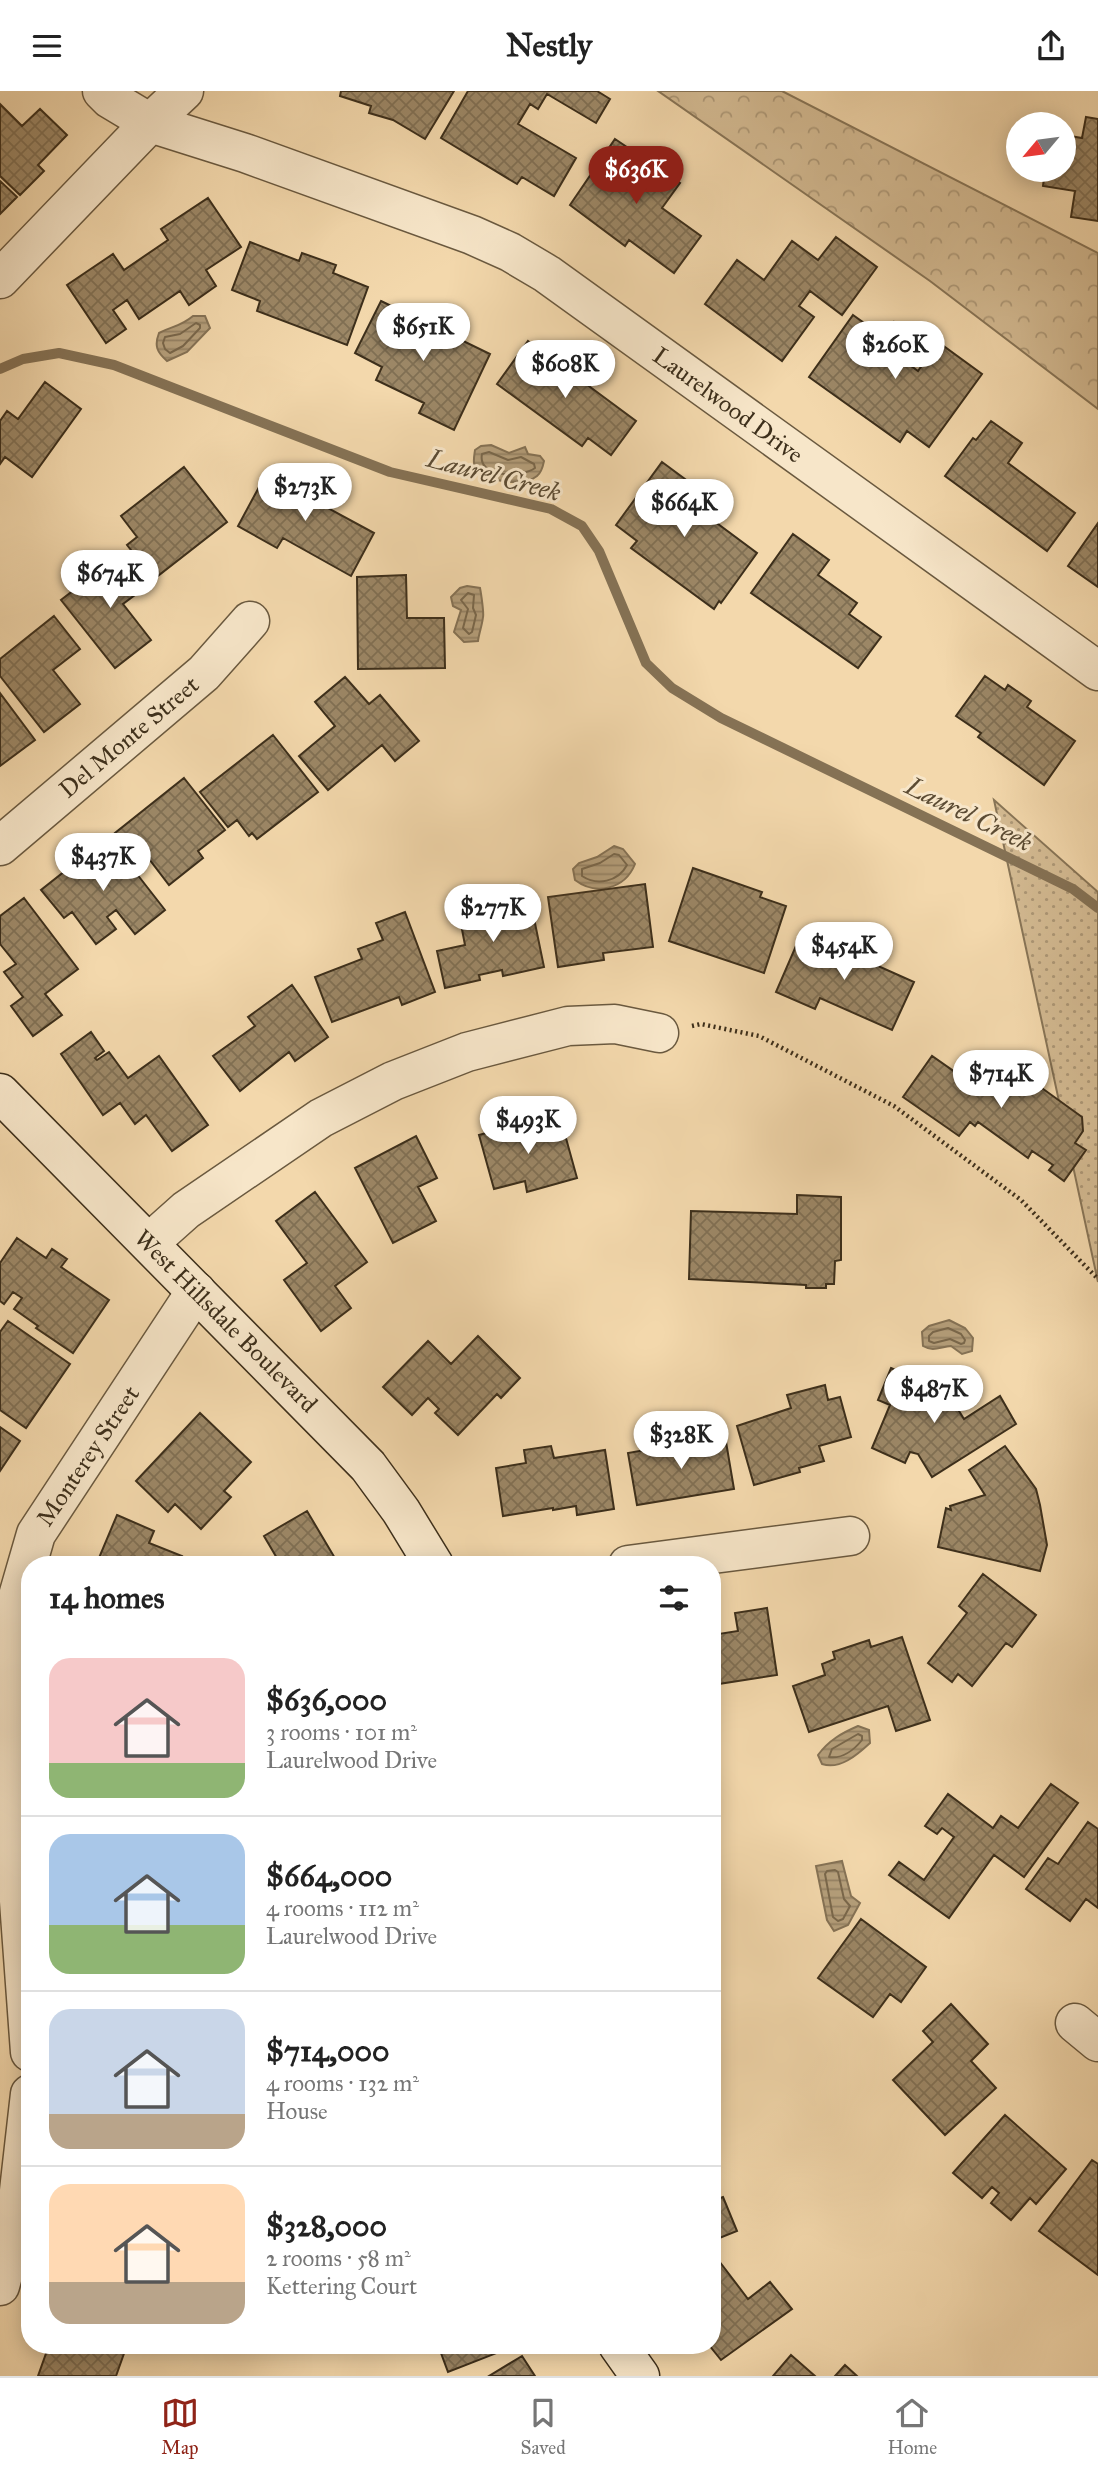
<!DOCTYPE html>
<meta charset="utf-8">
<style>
body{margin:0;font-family:"IM FELL Great Primer",serif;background:#f6f6f6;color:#222;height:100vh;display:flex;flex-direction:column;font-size:26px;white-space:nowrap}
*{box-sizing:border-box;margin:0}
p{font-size:23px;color:#767676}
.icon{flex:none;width:38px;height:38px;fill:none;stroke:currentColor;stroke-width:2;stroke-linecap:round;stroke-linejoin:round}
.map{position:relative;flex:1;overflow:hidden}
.sheet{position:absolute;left:21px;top:1465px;width:700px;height:798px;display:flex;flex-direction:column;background:#fff;border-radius:28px;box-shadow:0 4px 18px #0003}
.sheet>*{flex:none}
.needle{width:46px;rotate:241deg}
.fabs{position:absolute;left:1006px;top:21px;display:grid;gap:14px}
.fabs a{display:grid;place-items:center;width:70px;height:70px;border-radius:50%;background:#fff;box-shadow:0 4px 18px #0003;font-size:35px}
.price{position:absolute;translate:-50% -60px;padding:0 16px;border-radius:24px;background:#fff;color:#222;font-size:23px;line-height:46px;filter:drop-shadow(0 2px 4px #0008)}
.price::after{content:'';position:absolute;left:50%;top:42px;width:21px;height:16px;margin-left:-10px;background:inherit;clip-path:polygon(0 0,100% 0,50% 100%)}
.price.on{background:#8f2418;color:#fff}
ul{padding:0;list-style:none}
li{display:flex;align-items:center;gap:21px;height:175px;padding:0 28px}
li+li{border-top:2px solid #e0e0e0}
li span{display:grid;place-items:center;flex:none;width:196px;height:140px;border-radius:21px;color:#555}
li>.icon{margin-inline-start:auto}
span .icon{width:84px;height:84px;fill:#fffc;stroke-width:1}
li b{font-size:30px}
h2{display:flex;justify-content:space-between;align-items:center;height:84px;padding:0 28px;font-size:30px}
header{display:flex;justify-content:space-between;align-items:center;height:91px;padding:0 28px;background:#fff;font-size:32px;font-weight:800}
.dock{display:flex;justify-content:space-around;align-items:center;height:98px;border-top:2px solid #e0e0e0;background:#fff;font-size:19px;color:#767676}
.dock a{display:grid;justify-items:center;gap:4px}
.dock .on{color:#8f2418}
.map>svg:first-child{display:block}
</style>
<header><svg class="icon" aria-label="menu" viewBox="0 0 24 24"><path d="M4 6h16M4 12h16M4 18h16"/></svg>Nestly<svg class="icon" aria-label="share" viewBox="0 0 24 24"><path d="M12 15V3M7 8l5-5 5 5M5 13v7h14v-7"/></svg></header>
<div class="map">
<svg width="1098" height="2285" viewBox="0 0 1098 2285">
<defs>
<pattern id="grass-dots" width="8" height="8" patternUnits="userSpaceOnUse" patternTransform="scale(1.75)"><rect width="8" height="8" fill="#d4bb93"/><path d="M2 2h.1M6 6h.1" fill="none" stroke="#ad9877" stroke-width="1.8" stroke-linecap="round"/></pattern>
<pattern id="forest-crowns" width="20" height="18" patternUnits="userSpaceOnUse" patternTransform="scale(1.75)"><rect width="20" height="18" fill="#d4bb93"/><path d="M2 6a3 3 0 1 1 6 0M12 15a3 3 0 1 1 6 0" fill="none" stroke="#ad9877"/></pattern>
<pattern id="water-rules" width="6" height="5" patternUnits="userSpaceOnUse" patternTransform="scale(1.75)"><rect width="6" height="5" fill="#b59f7b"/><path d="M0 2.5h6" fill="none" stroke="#948264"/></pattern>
<pattern id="building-cross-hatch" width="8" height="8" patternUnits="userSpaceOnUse" patternTransform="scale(1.75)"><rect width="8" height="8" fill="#9c8766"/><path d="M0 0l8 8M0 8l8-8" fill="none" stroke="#806f53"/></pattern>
</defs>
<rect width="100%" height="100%" fill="#f3d8ac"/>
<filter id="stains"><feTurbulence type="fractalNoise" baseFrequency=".00286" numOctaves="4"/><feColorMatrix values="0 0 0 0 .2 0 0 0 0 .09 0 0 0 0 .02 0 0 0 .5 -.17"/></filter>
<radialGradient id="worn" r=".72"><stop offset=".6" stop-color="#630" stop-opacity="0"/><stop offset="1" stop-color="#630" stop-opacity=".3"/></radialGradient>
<path fill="url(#grass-dots)" stroke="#887557" stroke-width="2" d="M994,709L1098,801V1191Z"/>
<path fill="url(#forest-crowns)" stroke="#887557" stroke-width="2" d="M658,0H782L1098,162V318L930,190Z"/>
<path fill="url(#water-rules)" stroke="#857255" stroke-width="2" d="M193,225H205L210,237L187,261L167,270C157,261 154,255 159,242C172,235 180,236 193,225Z
M491,354L509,362L525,356L528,363L540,365L544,370C543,375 542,381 537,385C525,395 490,392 478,380C472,374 474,367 475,359L481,355Z
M467,495L480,497C481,502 484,522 483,526C482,535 479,542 478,550L464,551L454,541L461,519L453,515L451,506L460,497Z
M614,755L623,758L635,773C625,798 596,805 575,789L573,778L579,772L597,766Z
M949,1229L965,1237L973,1247L972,1260L962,1263L951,1255C940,1256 933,1261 923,1255L922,1241L929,1235Z
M858,1635L869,1639L870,1652C857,1664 840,1679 822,1673L818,1664C829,1649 842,1642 858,1635Z
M842,1770L851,1805L860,1812L848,1834L834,1840L827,1829L816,1775Z"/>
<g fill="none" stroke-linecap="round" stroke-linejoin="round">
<path stroke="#79674b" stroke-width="2" d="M196,232L200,234V237L183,255L170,262L165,258L163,252L165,246L180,243Z
M489,361L508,369L521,366L534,373L535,377C522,387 477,387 482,363Z
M468,502L474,504L473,517L476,524L472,541L469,543L463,537L468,518L461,509Z
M614,763L619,764L627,774C618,791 597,795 582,785V778L600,772Z
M948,1237L961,1243L965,1249L964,1252L961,1253L950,1248L934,1252L929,1250V1245L933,1241Z
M858,1643L862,1645V1649C854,1659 842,1668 829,1666L832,1658Z
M835,1779L838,1781L844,1808L850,1815L843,1828L838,1830L833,1826L825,1783L827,1780Z"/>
<path stroke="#857255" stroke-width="10" d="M0,278L23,268L59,262L114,274L390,381L551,418L582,435L599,460L646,572L672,597L721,627L1073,798L1098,817"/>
</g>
<path fill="url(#building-cross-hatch)" stroke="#3d2f1b" stroke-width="2" d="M341,0H454L425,48L393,29L369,22L371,15L340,5Z
M468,0H597L610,8L596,32L547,3L538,18L530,13L518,33L576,67L554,105L522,86L517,93L441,47Z
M0,13L22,35L40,18L67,44L38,74L44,80L20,104L0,85Z
M1086,26L1098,28V130L1071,126L1075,100L1043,95L1045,79H1064V44L1082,47Z
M615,48L680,92L662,117L701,145L674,182L629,149L625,155L570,114Z
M0,90L17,106L0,123Z
M208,107L241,156L206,179L216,195L189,214L180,200L139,228L127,209L113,219L126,238L106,252L67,194L113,163L124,179L168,149L161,138Z
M836,146L877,176L842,224L810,200L799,215L814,226L782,270L705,213L737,169L764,189L792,150L818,169Z
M250,151L299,170L302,162L336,174L333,182L368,196L347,254L257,220L260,210L232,199Z
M381,210L490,263L454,339L419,322L424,312L376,289L382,276L355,262Z
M853,224L884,246L894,231L909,242L895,263L918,280L938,251L982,283L929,356L907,340L900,351L809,286Z
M528,250L636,330L611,364L588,347L582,355L497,293Z
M45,291L81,318L32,386L5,366L0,373V330L7,320L18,328Z
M991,330L1022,352L1008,372L1075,422L1047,460L945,385L973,347L976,349Z
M662,371L693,394L683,407L757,462L721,512L719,510L714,518L631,457L637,450L616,434Z
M184,376L227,431L154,488L127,454L137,446L121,425Z
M285,380L321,399L315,410L374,442L351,485L283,447L277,457L238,435L265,385L278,392Z
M1098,432V496L1068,475Z
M793,443L829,469L818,484L857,512L849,523L881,546L858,577L751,502Z
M122,462L147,495L123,513L151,549L115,577L61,509Z
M406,484L407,527H444L445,577L358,578L357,486Z
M54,525L80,558L53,579L80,613L44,641L0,585V568Z
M985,585L1005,599L1008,594L1031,610L1027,616L1075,650L1044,694L978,646L981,642L956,625Z
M345,586L369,613L380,604L419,650L395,670L382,654L328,699L299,665L335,635L315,611Z
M0,602L35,649L0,675Z
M273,644L318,701L257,748L252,742L249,745L237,729L228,736L200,701Z
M184,687L225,739L198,760L203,767L169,794L149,768L141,775L115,742Z
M108,746L165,819L135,843L116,819L107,826L116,838L96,853L72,821L64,827L41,799Z
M693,777L762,801L760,806L786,815L764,882L669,850Z
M645,793L653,856L603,862L604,869L558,876L548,806Z
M24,807L78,878L45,903L62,924L33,945L11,915L23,906L4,881L16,873L0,853V825Z
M530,808L544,876L503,885L502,879L479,884L480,889L445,897L437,860L465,854L459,823Z
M405,821L435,901L402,914L399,906L332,931L315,886L362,868L358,858L383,849L376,832Z
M802,841L914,891L892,939L820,907L815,918L776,901Z
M292,894L328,946L295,970L289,961L240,1000L213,965L255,935L248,926Z
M91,941L104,960L95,967L97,969L109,961L128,987L159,965L208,1034L172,1060L146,1024L135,1033L120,1012L103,1024L61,963Z
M971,964L995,981L1003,969L1082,1026L1083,1040L1075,1052L1086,1059L1064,1090L1049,1079L1053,1074L1032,1060L1028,1067L978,1031L975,1035L970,1031L959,1045L903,1006L932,965L958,983Z
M549,1025L554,1043L564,1040L577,1087L527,1101L525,1090L494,1098L479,1044Z
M416,1045L437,1087L418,1096L436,1130L393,1152L355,1077Z
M315,1101L367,1171L335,1195L351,1217L321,1240L284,1189L307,1172L276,1130Z
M797,1104L841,1106V1169L835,1170L834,1193H826V1197H806V1194L689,1188L691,1120L797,1123Z
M17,1147L46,1167L52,1158L67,1168L61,1176L109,1209L73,1262L36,1237L38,1235L14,1218L22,1207L13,1201L4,1213L0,1210V1172Z
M8,1230L70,1273L26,1337L0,1319V1241Z
M478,1245L520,1287L501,1307L497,1303L458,1344L435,1322L439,1318L428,1307L412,1324L383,1296L428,1250L451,1273Z
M891,1277L919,1290L917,1295L954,1312L964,1328L1000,1305L1016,1333L932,1386L918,1363L910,1361L905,1372L872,1357L890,1314L878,1309Z
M825,1294L828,1309L840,1306L851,1346L819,1355L824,1370L799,1377L800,1381L754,1394L737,1335L791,1317L787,1304Z
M200,1322L251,1371L224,1400L231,1406L201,1438L175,1413L168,1421L136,1390Z
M0,1336L20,1350L0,1380Z
M725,1345L734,1398L637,1414L628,1362Z
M551,1355L554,1367L605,1359L614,1418L577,1424L576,1415L553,1419V1417L503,1425L496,1377L526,1372L524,1359Z
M1005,1355L1036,1398L1040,1414L1047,1454L1040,1480L938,1456L946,1417L951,1419L950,1415L985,1404L969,1379Z
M307,1420L339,1474H281L264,1445Z
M117,1424L154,1440L149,1452L182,1465L178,1474H96Z
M983,1483L1036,1524L1012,1556L1006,1552L972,1595L958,1583L952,1591L928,1572L967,1522L959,1515Z
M767,1517L777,1584L712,1594V1544L738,1540L735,1522Z
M902,1546L930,1629L896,1640L888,1615L809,1641L793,1595L825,1584L822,1573L835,1568L833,1561L869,1549L871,1556Z
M1051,1693L1078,1712L1024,1786L994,1764L949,1827L889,1784L899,1771L924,1789L954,1746L942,1737L937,1743L925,1735L948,1703L993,1737L1001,1725L1018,1737Z
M1088,1731L1098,1738V1817L1086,1808L1070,1830L1026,1798L1048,1767L1058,1773Z
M861,1828L926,1876L901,1911L890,1903L873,1926L818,1887Z
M951,1913L988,1953L971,1970L996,1997L945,2044L893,1989L933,1951L923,1940Z
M1005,2024L1066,2078L1036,2113L1030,2107L1011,2129L991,2112L999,2102L992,2096L982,2107L953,2082Z
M1092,2069L1098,2073V2184L1039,2140Z
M723,2106L737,2140L712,2150V2110Z
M716,2166L748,2208L770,2191L792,2218L721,2269L709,2254H712V2169Z
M49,2254H127L116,2285H38Z
M438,2254H517L448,2281Z
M791,2264L815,2285H773Z
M522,2265L535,2285H489Z
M845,2274L857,2285H835Z"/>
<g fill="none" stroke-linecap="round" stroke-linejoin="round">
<g stroke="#6a593f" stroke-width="41">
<path id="minor" d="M102,0L110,8L150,32L245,62L472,144L510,161L547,183L1098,580
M0,188L150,32L184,0
M0,755L204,582L250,530
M149,1152L186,1119L321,1027L393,990L467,961L568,935L615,933L659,942
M628,1474L850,1445
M1075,1932L1098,1951
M30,1961L4,1604L12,1526L36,1443L196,1200
M0,2195L14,2144L30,2003"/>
</g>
<g stroke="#3d2f1b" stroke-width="41">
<path id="secondary" d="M0,1002L368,1375L401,1420L434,1474
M618,2254L640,2285"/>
</g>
<path stroke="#3d2f1b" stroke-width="4.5" stroke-dasharray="2 3.5" stroke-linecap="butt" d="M692,935L701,933L759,945L894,1015L1021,1109L1098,1188"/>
<use href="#minor" stroke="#f7e6c9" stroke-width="38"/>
<use href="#secondary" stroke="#f7e6c9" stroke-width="38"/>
</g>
<g text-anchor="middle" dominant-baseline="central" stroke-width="6" stroke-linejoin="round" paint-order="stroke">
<g font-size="24" fill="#3d2f1b" stroke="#f7e6c9">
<text transform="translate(728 314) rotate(36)">Laurelwood Drive</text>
<text transform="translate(129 646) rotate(-40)">Del Monte Street</text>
<text transform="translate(226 1230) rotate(45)">West Hillsdale Boulevard</text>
<text transform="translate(88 1365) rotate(-56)">Monterey Street</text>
</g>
<g font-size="26" font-style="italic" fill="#5b4b33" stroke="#f7e6c9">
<text transform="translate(494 384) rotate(15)">Laurel Creek</text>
<text transform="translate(969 723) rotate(26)">Laurel Creek</text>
</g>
</g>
<rect width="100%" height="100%" filter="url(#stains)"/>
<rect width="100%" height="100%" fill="url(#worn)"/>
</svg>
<div class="fabs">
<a><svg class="needle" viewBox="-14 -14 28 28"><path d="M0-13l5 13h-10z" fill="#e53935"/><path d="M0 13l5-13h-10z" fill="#767676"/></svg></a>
</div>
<b class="price on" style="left:636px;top:115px">$636K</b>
<b class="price" style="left:423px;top:272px">$651K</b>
<b class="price" style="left:895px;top:290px">$260K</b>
<b class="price" style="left:565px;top:309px">$608K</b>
<b class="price" style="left:305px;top:432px">$273K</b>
<b class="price" style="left:684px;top:448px">$664K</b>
<b class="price" style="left:110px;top:519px">$674K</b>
<b class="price" style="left:103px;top:802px">$437K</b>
<b class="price" style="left:493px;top:853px">$277K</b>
<b class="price" style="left:844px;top:891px">$454K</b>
<b class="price" style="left:1001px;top:1019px">$714K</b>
<b class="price" style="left:528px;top:1065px">$493K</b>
<b class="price" style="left:934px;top:1334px">$487K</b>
<b class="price" style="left:681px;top:1380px">$328K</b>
<section class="sheet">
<h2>14 homes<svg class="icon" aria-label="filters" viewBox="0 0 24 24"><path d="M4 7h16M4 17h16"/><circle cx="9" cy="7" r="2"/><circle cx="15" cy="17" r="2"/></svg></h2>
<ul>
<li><span style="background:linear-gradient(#f6c9c9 75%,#8fb573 0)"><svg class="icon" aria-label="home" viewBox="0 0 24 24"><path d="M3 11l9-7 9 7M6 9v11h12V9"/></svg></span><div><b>$636,000</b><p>3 rooms · 101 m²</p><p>Laurelwood Drive</p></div></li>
<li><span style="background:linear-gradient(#a9c7e8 65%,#8fb573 0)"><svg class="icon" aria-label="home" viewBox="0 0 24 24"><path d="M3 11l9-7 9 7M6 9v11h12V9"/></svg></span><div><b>$664,000</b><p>4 rooms · 112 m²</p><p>Laurelwood Drive</p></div></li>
<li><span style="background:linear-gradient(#c9d6e8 75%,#b9a48a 0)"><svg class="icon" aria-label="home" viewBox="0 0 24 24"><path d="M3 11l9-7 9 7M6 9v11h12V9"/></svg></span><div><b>$714,000</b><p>4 rooms · 132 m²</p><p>House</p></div></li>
<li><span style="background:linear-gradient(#ffd9b3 70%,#b9a48a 0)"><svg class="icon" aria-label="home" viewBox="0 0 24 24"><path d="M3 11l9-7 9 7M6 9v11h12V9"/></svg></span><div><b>$328,000</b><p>2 rooms · 58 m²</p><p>Kettering Court</p></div></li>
</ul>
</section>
</div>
<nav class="dock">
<a class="on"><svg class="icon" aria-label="map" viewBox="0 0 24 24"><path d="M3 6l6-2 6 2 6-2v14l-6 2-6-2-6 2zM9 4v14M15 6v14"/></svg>Map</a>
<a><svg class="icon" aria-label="saved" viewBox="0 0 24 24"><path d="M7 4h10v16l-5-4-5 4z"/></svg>Saved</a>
<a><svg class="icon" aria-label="home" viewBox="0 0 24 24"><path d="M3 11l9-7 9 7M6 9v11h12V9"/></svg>Home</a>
</nav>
